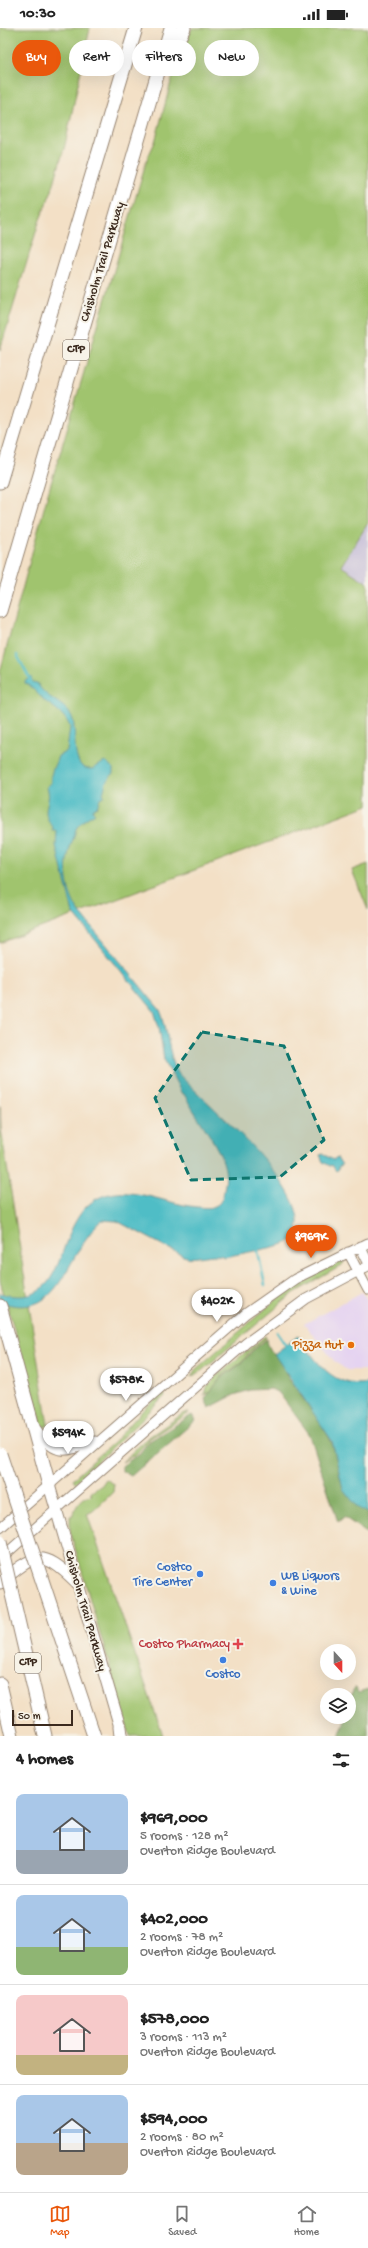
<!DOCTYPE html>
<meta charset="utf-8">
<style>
body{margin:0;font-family:"Gochi Hand",sans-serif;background:#f6f6f6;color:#222;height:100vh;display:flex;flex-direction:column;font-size:15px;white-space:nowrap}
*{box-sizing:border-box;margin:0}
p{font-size:13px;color:#767676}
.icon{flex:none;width:22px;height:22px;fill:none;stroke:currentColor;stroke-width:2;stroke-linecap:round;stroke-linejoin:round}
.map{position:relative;height:1708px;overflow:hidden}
.drawer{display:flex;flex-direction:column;background:#fff;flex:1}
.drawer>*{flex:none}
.guide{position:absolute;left:12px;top:12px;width:344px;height:36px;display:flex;gap:8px}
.needle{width:26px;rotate:159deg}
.buttons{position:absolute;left:320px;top:1616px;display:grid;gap:8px}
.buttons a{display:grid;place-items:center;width:36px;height:36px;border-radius:50%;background:#fff;box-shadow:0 4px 16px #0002;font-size:20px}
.scale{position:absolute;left:12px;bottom:10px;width:61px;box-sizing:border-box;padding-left:4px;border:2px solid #3b2a1e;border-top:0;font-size:11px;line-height:14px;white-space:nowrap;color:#3b2a1e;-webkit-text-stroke:3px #f7f3e8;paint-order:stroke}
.price{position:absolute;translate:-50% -34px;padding:0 9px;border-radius:14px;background:#fff;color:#222;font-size:13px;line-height:26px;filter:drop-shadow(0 1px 2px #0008)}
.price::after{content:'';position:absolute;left:50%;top:24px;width:12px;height:9px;margin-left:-6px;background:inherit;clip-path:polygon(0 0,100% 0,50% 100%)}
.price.active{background:#ea580c;color:#fff}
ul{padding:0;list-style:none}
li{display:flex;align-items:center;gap:12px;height:100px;padding:0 16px}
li+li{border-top:1px solid #e0e0e0}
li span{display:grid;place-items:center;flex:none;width:112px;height:80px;border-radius:8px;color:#555}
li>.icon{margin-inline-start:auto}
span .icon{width:48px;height:48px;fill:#fffc;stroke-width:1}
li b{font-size:17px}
h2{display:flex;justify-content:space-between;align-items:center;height:48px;padding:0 16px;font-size:17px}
.chip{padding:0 14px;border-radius:18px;background:#fff;box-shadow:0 4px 16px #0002;font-size:14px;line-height:36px}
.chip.active{background:#ea580c;color:#fff}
.status{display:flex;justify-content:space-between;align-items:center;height:28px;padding:0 20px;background:#fff;direction:ltr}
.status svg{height:11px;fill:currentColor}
.menu{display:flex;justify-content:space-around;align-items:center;height:56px;border-top:1px solid #e0e0e0;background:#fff;font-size:11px;color:#767676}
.menu a{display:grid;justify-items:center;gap:2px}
.menu .active{color:#ea580c}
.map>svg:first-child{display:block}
</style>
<div class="status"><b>10:30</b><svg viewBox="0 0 49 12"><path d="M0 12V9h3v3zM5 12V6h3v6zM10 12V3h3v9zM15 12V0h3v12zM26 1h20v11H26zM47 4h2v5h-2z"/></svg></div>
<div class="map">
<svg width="368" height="1708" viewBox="0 0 368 1708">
<rect width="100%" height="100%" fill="#f7f3e8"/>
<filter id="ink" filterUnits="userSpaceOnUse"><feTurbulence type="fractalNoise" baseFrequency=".025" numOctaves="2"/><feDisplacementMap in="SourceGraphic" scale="8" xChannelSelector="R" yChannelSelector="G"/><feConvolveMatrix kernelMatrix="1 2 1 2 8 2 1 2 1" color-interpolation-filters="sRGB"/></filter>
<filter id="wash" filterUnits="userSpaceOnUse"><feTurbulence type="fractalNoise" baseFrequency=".012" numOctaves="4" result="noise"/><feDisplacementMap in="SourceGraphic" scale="16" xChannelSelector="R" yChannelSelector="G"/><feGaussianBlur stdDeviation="0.9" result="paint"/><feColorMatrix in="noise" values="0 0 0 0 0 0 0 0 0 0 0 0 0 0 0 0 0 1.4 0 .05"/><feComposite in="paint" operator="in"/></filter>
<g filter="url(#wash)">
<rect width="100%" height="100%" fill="#f3e0c6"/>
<path fill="#e5d3f1" d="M362,1264L368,1273V1342H347L335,1334L304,1296Z"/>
<path fill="#c7c0d9" d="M368,495V555L341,538Z"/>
<path fill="#a0c46e" stroke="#6e7746" d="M0,0H90L65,117L52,162L39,194L0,322Z
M192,0H368V495L341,538L368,555V777L0,915V644L47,469L147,131L155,114L171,54Z
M368,836V882L352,842Z
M0,1077L1,1101L48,1397L40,1402V1389L0,1253Z
M343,1233L344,1234L341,1238L294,1265L200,1344L191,1349L195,1342L278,1270L335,1235Z
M265,1308L266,1310L249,1324L242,1334L222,1348L210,1364L204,1367L206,1359L213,1353L214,1350Z
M164,1364L165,1368L76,1455L73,1451L114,1414L142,1383Z
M184,1385H189L149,1411L136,1426L122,1434L146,1411Z
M106,1451L114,1456L113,1464L93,1483L87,1486L163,1708H130L70,1503V1488H72C76,1478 82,1468 92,1467L90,1465L102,1457Z"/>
<path fill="#80aa61" stroke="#5e6a40" d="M267,1311C267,1321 277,1329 282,1337C285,1341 286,1347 289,1351C301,1369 315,1385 326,1404C347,1437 328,1460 368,1485V1506L344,1489L338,1494L310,1407L279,1365L271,1361L250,1362L234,1367L209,1380L205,1371L206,1369L221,1350L242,1335L251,1324Z
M192,1387L196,1392L131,1448L122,1443V1438L140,1425L148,1414Z
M354,1659H356L358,1664L368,1661V1708H339L346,1689H349V1677Z"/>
<path fill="#4fbdc6" stroke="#457472" d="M31,649L32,654L37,655C46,671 62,673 71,687C79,700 68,741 90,741C96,741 100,735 106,734L113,740V746L106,754L103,766L105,768L100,771L97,779L92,782L95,785C89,789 83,792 78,798C75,801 75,805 74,809C63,833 64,857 77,881L160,982C169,1003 167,1024 178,1045C198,1070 332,1174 290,1213C283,1219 236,1226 225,1229C212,1223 197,1233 183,1228L117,1193L102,1192C96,1196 92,1203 88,1208C62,1243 55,1292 0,1274V1265C66,1284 54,1210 87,1178C117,1149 162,1176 197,1179C202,1179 209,1181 215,1178C222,1175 223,1168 224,1161C227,1150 226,1142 222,1131C214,1111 195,1087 184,1066H182L164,1031L159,999L154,983L73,885L56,818L57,803H52L53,799C38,781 53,776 47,759L51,755C49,745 56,736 58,728L67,723L70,699C67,690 57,681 49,676C43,673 35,661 25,655V653Z
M323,1126L333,1132L337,1129L342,1137L338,1139L339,1141L336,1143L332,1137L330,1138L323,1134L320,1127Z
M298,1308C316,1333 333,1361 368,1355V1485L358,1480L343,1461L332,1413L274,1326Z"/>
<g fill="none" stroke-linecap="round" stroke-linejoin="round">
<path stroke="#4fbdc6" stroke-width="2.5" d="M17,627L31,653
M257,1219L265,1257
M277,1304L287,1319"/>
</g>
</g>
<g filter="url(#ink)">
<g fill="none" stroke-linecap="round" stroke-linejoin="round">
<g stroke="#978572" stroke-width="11">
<path id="minor" d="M360,1218L368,1234
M348,1224L368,1262
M37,1402C55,1430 67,1424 95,1413
M0,1500L245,1286L295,1251L368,1215
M0,1531L246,1315L306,1271L368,1238"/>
</g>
<g stroke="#978572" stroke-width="13">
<path id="major" d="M49,1457L122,1706
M0,1555C34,1526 42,1520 76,1554"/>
</g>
<g stroke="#978572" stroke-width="15">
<path id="highway" d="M169,29L184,0
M0,454L136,0
M0,583L171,0
M0,1278L49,1457
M11,1562L45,1708
M0,1656L12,1708
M120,1699L121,1708"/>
</g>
<use href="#minor" stroke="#fff" stroke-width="9"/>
<use href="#major" stroke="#fff" stroke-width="11"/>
<use href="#highway" stroke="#fff" stroke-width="13"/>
<g stroke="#978572" stroke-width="15" stroke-linecap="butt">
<path id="highway-bridge" d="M0,1426L94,1708
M0,1514L11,1562"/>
</g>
<use href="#highway-bridge" stroke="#fff" stroke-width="13"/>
</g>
</g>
<path fill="#0f766e" fill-opacity="0.2" stroke="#0f766e" stroke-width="3" stroke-dasharray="8 5" stroke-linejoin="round" d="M202,1004L284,1018L324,1112L280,1149L191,1152L155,1070Z"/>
<circle fill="#e8710a" stroke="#f7f3e8" stroke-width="1.5" cx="351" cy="1317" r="4"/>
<g fill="#3f7fe0" stroke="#f7f3e8" stroke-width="1.5">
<circle cx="200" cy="1546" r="4"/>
<circle cx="273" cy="1555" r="4"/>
<circle cx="223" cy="1632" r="4"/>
</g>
<path fill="#e0444e" stroke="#f7f3e8" stroke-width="1.5" d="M236 1610h4v4h4v4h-4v4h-4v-4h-4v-4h4z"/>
<g text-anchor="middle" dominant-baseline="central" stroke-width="4" stroke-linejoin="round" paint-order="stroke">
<g fill="#f7f3e8" stroke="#73665b" stroke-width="1">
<rect x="63" y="312" width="26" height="20" rx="3"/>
<rect x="15" y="1625" width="26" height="20" rx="3"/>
</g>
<g font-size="12" font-weight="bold" fill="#3b2a1e">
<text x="76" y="322">CTP</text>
<text x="28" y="1635">CTP</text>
</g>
<g font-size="13" fill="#3b2a1e" stroke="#f7f3e8">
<text transform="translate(103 234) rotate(-73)">Chisholm Trail Parkway</text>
<text transform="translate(85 1583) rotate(74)">Chisholm Trail Parkway</text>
</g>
<g font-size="13" fill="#c56008" stroke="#f7f3e8" text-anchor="end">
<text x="343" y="1317">Pizza Hut</text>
</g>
<g font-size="13" fill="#366cbe" stroke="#f7f3e8" text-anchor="end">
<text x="192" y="1539">Costco<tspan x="192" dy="15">Tire Center</tspan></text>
<text x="281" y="1548" text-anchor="start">WB Liquors<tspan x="281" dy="15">&amp; Wine</tspan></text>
<text x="223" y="1646" text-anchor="middle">Costco</text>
</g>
<g font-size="13" fill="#be3a42" stroke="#f7f3e8" text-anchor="end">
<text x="230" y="1616">Costco Pharmacy</text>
</g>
</g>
</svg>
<div class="buttons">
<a><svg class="needle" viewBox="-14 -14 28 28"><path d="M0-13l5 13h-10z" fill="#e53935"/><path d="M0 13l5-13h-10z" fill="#767676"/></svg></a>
<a><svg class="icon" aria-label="layers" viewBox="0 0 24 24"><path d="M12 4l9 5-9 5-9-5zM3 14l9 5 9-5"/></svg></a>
</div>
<div class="scale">50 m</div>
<b class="price active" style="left:311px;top:1231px">$969K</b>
<b class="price" style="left:217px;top:1295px">$402K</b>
<b class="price" style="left:126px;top:1374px">$578K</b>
<b class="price" style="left:68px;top:1427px">$594K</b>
<div class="guide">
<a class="chip active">Buy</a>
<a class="chip">Rent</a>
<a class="chip">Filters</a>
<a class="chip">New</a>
</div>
</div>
<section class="drawer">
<h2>4 homes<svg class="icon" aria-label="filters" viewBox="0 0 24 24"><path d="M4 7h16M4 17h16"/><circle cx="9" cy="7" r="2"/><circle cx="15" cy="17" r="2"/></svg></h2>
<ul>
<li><span style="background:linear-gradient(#a9c7e8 70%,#9aa5b1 0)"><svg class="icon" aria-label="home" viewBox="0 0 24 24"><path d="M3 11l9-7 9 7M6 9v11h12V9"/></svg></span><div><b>$969,000</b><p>5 rooms · 128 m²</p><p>Overton Ridge Boulevard</p></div></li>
<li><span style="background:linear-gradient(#a9c7e8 65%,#8fb573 0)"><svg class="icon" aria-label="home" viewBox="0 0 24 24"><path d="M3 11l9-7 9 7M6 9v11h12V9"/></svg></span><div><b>$402,000</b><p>2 rooms · 78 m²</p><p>Overton Ridge Boulevard</p></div></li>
<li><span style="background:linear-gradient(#f6c9c9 75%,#c2b280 0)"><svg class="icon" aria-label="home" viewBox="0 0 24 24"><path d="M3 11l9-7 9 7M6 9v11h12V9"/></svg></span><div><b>$578,000</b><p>3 rooms · 113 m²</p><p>Overton Ridge Boulevard</p></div></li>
<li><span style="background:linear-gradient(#a9c7e8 60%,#b9a48a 0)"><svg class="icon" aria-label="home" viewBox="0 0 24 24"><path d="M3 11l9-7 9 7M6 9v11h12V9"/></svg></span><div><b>$594,000</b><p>2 rooms · 80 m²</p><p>Overton Ridge Boulevard</p></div></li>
</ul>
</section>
<nav class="menu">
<a class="active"><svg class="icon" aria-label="map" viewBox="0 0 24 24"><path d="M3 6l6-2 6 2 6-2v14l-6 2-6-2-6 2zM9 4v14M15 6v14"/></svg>Map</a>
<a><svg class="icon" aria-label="saved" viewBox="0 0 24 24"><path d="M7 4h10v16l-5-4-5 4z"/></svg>Saved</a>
<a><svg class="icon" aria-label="home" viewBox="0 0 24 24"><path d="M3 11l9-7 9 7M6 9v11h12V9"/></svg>Home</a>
</nav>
